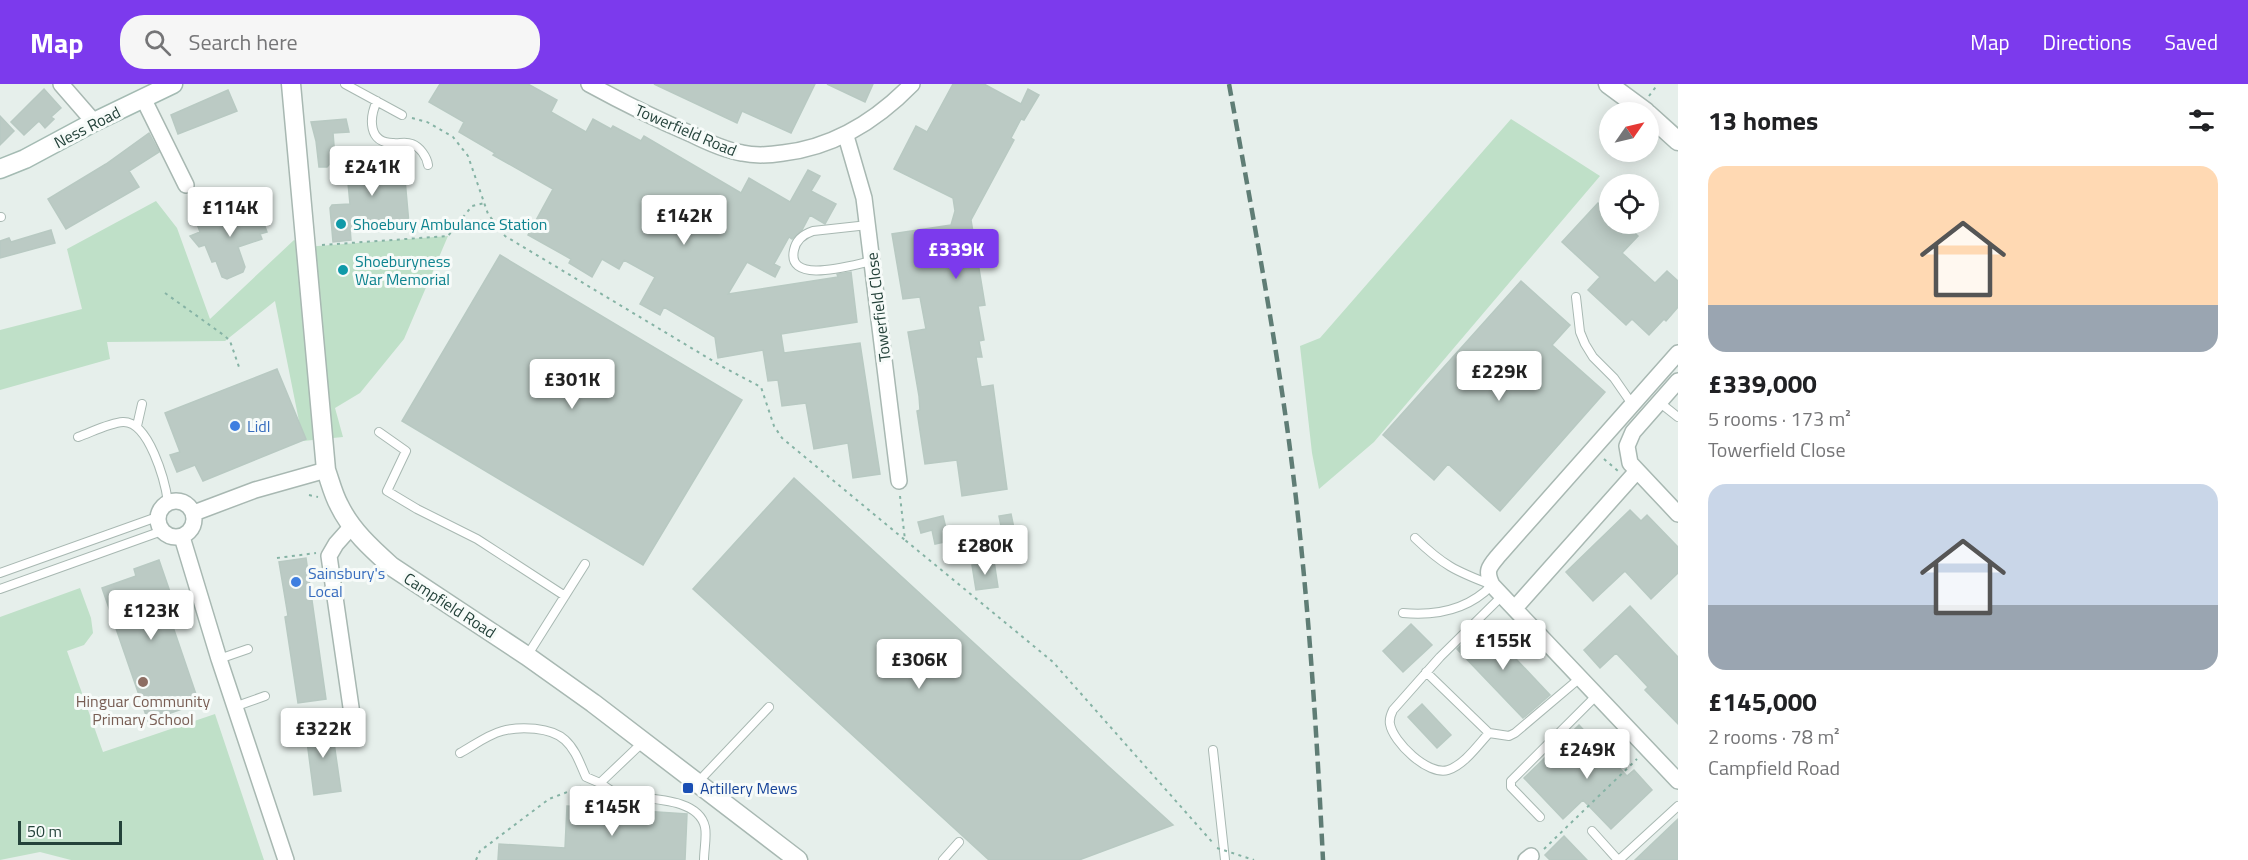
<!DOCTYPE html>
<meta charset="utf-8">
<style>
body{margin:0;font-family:"Titillium Web",sans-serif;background:#f6f6f6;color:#202124;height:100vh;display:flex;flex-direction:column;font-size:22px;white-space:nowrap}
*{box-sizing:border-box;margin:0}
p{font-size:20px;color:#757577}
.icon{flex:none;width:33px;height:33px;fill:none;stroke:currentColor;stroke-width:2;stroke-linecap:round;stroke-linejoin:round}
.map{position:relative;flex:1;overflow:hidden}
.side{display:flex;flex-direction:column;background:#fff;width:570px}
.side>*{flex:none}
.needle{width:39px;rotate:56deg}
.buttons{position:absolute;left:1599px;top:18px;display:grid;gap:12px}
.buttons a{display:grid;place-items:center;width:60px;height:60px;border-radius:50%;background:#fff;box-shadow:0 3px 15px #0003;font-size:30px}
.scale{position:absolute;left:18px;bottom:15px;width:104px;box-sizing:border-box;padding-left:6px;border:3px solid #24423a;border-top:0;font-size:16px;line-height:21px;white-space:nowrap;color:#24423a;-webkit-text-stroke:4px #f7fbf9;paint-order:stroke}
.price{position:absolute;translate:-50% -51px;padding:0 14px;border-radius:6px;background:#fff;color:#222;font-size:20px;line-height:39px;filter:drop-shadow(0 2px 3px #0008)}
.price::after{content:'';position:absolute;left:50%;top:36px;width:18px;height:14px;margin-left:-9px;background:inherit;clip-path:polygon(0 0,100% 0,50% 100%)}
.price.active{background:#7c3aed;color:#fff}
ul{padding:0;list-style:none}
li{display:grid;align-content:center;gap:12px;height:318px;padding:0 30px}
li span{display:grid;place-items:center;height:186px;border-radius:18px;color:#555}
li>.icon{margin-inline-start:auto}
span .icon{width:108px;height:108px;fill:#fffc;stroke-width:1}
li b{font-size:26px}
h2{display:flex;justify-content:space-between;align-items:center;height:72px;padding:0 30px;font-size:26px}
header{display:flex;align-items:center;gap:36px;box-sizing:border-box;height:84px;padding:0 30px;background:#7c3aed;color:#fff}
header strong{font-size:28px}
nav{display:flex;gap:33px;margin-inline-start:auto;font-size:21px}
.search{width:420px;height:54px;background:#f6f6f6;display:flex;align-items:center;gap:15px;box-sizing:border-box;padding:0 21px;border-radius:24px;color:#757577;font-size:22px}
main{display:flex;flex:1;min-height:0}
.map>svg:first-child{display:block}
</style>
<header>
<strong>Map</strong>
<div class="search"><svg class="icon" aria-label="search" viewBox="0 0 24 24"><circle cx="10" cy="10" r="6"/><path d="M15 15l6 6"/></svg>Search here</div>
<nav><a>Map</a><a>Directions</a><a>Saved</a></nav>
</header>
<main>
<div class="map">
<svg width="1678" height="776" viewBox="0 0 1678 776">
<rect width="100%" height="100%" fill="#e6efeb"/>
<path fill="#bfe0c8" d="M1511,35L1600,92L1374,358L1319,405L1312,369L1300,262L1320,254Z
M156,117L177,144L210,235L294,156L305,163L448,152L404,255L360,309L335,324L343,353L303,357L275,217L225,257L107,258L110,275L0,306V246L82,225L67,165Z
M80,504L91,534L93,549L84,561L67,567L103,668L215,630L264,776H71L40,768L0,776V533Z"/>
<path fill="#bbcac4" stroke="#b8c9c2" stroke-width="1.5" d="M440,0H528L557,16L551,28L586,48L593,35L611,45L613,42L641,57L644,52L741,109L749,94L790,118L808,86L820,92L811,107L836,120L825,140L810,131L802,146L792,155L789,153L774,180L780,183L775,193L747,178L728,210L838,193L837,190L851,188L857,238L781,250L784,269L860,259L880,390L853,394L848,359L814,365L806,319L782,322L778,296L768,297L763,266L718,274L715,253L664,223L660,231L640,220L655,193L624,176L619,185L602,175L592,193L569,179L571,175L528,151L553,105L493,71L495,69L459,48L464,38L429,18Z
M654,0H815L791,49L742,27L737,39Z
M827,0H873L865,18Z
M953,0H984L1021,20L1028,5L1039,11L1024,36L1021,35L1011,54L1014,56L971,136L985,221L978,222L984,256L979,257L982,273H976L981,303L993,301L1007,405L962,412L957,376L925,380L917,327L920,326L919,312L908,248L926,245L920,213L903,215L892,150L951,141L955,127L953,114L894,85L916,42L927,48Z
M44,5L61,24L51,33L54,35L45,44L39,37L24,51L11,38Z
M228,6L237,27L178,50L171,31Z
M0,32L14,47L0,61Z
M346,35L349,48L333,49L335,74L327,83H319L316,57L311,38Z
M149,49L159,68L129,87L139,103L66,145L48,115L106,80Z
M403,73L409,140L350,144L351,156L333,158L330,124L332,121L350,120L346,78Z
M250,119L253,129L259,126L267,148L260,150L262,155L238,163L245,183L243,188L227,195L222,193L216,177L212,178L205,161L199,163L190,152L200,148L197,140Z
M1598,119L1610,129V140H1625L1638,152L1622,169L1655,199L1667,187L1678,197V223L1666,237L1664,235L1649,251L1632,235L1626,241L1588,206L1600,193L1562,158Z
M51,146L55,159L0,174V157L9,154L11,158Z
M500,171L742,316L643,481L402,337Z
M1521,197L1570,241L1552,261L1605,308L1500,427L1448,380L1434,396L1383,351Z
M277,285L306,355L203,397L195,381L177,388L170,371L180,368L165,329Z
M794,394L1108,682L1173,741L1079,776H989L693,505Z
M1630,426L1641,437L1647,431L1678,463V489L1651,515L1625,487L1593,517L1566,488Z
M1011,430L1016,454L1004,457L999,432Z
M943,432L949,457L935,460L932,446L921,449L918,438Z
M306,474L326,615L298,619L285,533L288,532L279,478Z
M159,476L179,534L171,537L199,619L148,637L102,504L136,492L134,485Z
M994,477L998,503L976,506L972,481Z
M1630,522L1678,573V640L1645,606L1648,603L1616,569L1600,584L1584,566Z
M1411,540L1432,561L1403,588L1383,567Z
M1483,540L1550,611L1523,634L1457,565Z
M1422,620L1451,651L1437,664L1408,633Z
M331,638L341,707L314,711L305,642Z
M1579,641L1627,692L1634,686L1652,706L1611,745L1583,716L1563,735L1524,694Z
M567,722L687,730L685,776H498L499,760L565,764Z
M1678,735V776H1635Z
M1564,752L1587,776H1550L1545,771Z"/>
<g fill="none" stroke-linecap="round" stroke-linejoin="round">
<g stroke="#a8b8b2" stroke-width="10">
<path id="service" d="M345,0L402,31
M377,17C369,34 368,59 393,59C399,60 405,57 412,60C420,63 427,73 428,81
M0,133H1
M868,141L813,147C804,150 796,156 794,166C786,202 855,180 872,177
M1576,213L1580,248L1585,260L1593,273L1614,294L1632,320
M1659,318L1678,333
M137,342L142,320
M379,348L406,367L387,407L417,425L477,455L565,512
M78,353C92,348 109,339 123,338C149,337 165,397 168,418
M0,489L157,433
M0,505L162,447
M1403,529C1436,532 1468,526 1492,501C1455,487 1443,481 1415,454
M527,572L585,480
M219,575L248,565
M1426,588L1489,649L1509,652L1515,649L1580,594
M234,623L265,612
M1489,649C1478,661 1464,681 1448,686C1428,692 1393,658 1390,640C1389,635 1391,630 1393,626L1440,573L1502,512
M1213,666L1225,776
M460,669C473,662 487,651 502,647C520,642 551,643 565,656C576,666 580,680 586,693L600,699L642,659
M698,698L769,623
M600,699C606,703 613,709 621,711C644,716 698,712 705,743C707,752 704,766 704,776
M1540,733L1511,703V697L1597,611
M1592,747L1618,776
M943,776L959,758
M1619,776L1678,722"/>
</g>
<g stroke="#a8b8b2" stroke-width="18">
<path id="minor" d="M61,0L94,38
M589,0C622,18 656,35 691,50C707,58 724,66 742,69C755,72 770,71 783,69C835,63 876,37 912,0
M143,14L186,101
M846,52L864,114L899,397
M1678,269L1499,471C1489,483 1485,486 1492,501L1678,697
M1678,297L1633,348L1627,362L1630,379L1678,430
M158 435a18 18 0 1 1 36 0a18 18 0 1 1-36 0Z
M194,429L255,406L326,386
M352,442L336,460L329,472L353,637
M182,453L219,575L286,776
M1515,524L1637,387
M1526,776L1531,772"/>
</g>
<g stroke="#a8b8b2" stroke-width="21">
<path id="tertiary" d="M291,0L326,386C330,397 333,410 339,421C351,446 371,464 391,482L527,572L593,619L798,776
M1608,0L1646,28
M1648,30L1678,57"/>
</g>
<g stroke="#a4bbb3" stroke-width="21">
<path id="secondary" d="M0,85L25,75L94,38L173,0"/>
</g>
<path stroke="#86b3a5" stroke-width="2" stroke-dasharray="3 4.5" stroke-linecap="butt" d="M1649,12L1658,0
M412,34L427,38L453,53L468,72L488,130L505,152L723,283L761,303L774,342L782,354L905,456
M322,161L448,152L472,122L485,119
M165,209L225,252L230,257L239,283
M1604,375L1618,387
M309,411L318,413
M900,412L905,456L1053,578L1213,759
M277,474L316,469
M1544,765L1637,675
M476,776L480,767L549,715L583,702"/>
<use href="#service" stroke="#fff" stroke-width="8"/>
<use href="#minor" stroke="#fff" stroke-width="15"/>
<use href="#tertiary" stroke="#fff" stroke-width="18"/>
<use href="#secondary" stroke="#fff" stroke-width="18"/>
<path stroke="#5f7d75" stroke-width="4.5" stroke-dasharray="12 6" stroke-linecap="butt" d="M1229,0C1250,116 1272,233 1288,350C1307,491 1316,634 1323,776"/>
<path stroke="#86b3a5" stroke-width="2" stroke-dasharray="3 4.5" stroke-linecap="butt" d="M1217,764L1254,776"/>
</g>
<g fill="#0f9aa8" stroke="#f7fbf9" stroke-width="2">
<circle cx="341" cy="140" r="6"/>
<circle cx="343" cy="186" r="6"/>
</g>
<g fill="#3f7fe0" stroke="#f7fbf9" stroke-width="2">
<circle cx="235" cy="342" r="6"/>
<circle cx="296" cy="498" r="6"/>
</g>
<circle fill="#8d6e63" stroke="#f7fbf9" stroke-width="2" cx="143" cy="598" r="6"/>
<rect fill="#1a4fb4" stroke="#f7fbf9" stroke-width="2" x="682" y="698" width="12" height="12" rx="3"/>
<g text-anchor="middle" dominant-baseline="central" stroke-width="6" stroke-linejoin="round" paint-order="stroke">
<g font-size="16" fill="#24423a" stroke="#f7fbf9">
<text transform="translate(87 43) rotate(-27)">Ness Road</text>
<text transform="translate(686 46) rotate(23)">Towerfield Road</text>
<text transform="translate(878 223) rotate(-97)">Towerfield Close</text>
<text transform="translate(450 521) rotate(33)">Campfield Road</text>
</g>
<g font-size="16" fill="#0d838f" stroke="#f7fbf9" text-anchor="start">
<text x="353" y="140">Shoebury Ambulance Station</text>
<text x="355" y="177">Shoeburyness<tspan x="355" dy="18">War Memorial</tspan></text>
</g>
<g font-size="16" fill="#366cbe" stroke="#f7fbf9" text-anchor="start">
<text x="247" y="342">Lidl</text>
<text x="308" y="489">Sainsbury's<tspan x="308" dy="18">Local</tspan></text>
</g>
<g font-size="16" fill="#785e54" stroke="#f7fbf9">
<text x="143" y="617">Hinguar Community<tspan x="143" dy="18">Primary School</tspan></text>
</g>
<g font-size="16" fill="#164399" stroke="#f7fbf9" text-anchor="start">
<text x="700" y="704">Artillery Mews</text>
</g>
</g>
</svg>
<div class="buttons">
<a><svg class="needle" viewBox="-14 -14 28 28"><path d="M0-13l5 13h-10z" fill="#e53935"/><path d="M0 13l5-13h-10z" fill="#757577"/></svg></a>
<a><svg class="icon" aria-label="locate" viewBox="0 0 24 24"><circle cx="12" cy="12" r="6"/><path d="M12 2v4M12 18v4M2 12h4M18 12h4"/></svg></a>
</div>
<div class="scale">50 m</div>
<b class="price" style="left:372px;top:113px">£241K</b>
<b class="price" style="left:230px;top:154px">£114K</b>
<b class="price" style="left:684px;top:162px">£142K</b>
<b class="price active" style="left:956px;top:196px">£339K</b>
<b class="price" style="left:1499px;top:318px">£229K</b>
<b class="price" style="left:572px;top:326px">£301K</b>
<b class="price" style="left:985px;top:492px">£280K</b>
<b class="price" style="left:151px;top:557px">£123K</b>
<b class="price" style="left:1503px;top:587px">£155K</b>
<b class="price" style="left:919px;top:606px">£306K</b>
<b class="price" style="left:323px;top:675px">£322K</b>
<b class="price" style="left:1587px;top:696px">£249K</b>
<b class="price" style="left:612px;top:753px">£145K</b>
</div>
<section class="side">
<h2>13 homes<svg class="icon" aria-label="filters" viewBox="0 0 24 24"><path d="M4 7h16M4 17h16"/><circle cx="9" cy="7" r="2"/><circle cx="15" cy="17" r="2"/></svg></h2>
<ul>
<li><span style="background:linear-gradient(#ffd9b3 75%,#9aa5b1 0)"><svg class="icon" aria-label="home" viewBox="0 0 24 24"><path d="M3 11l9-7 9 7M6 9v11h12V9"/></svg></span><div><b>£339,000</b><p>5 rooms · 173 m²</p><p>Towerfield Close</p></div></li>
<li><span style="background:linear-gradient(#c9d6e8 65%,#9aa5b1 0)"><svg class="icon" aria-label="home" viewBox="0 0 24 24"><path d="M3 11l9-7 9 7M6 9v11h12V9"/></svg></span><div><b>£145,000</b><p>2 rooms · 78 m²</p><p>Campfield Road</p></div></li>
</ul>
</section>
</main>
